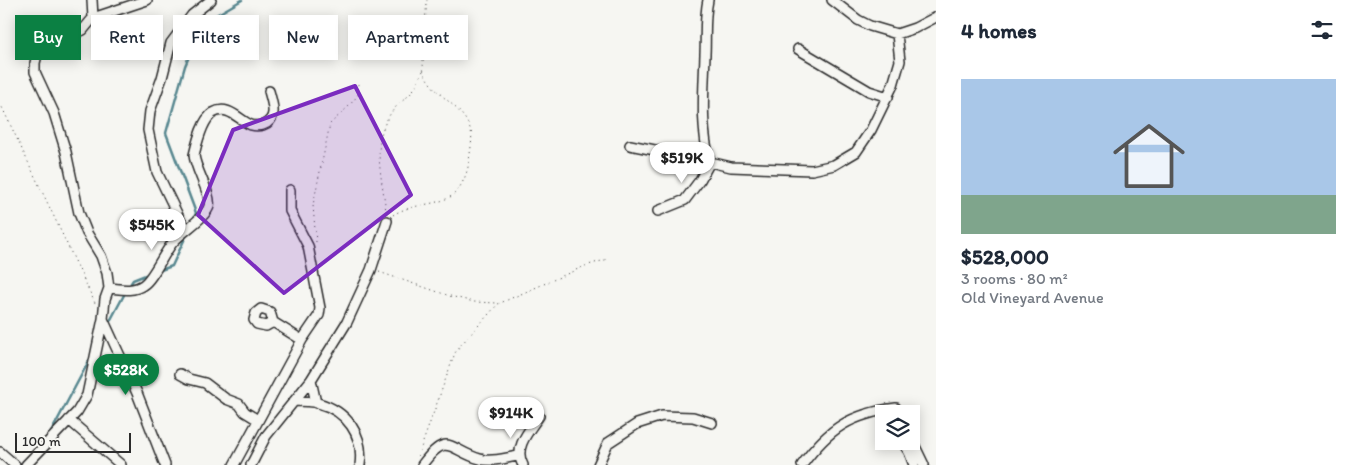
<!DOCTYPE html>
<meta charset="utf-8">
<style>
body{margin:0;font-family:Itim,sans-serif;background:#f2f2f3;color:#1f2937;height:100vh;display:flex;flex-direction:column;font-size:19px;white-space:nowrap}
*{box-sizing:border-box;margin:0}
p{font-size:16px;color:#747a83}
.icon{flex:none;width:28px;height:28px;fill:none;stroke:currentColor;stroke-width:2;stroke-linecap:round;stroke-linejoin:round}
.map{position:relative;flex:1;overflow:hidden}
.drawer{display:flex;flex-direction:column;background:#fff;width:425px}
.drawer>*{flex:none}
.top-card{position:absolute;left:15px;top:15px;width:475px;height:45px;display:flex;gap:10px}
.buttons{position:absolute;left:875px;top:405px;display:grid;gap:10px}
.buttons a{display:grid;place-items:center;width:45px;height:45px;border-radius:0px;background:#fff;box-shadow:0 2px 12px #0003;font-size:25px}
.scale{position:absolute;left:15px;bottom:12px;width:116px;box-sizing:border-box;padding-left:5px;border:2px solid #2b2b2b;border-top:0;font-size:14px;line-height:18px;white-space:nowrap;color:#2b2b2b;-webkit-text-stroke:4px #f6f6f2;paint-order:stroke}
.price{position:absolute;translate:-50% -42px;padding:0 11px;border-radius:18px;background:#fff;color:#222;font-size:16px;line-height:32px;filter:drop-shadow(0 1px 2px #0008)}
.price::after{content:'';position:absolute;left:50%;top:30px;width:15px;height:11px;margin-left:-8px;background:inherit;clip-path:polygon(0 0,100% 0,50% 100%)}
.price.active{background:#0b8043;color:#fff}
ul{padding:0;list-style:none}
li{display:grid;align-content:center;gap:10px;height:265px;padding:0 25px}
li span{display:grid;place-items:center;height:155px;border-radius:0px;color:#555}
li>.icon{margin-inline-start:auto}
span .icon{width:90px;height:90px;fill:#fffc;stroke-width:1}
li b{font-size:21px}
h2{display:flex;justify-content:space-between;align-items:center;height:60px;padding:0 25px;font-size:21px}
.tag{padding:0 18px;border-radius:0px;background:#fff;box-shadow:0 2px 12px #0003;font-size:18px;line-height:45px}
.tag.active{background:#0b8043;color:#fff}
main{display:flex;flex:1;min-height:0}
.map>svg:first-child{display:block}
</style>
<main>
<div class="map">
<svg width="936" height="465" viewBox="0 0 936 465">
<rect width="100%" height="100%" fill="#f6f6f2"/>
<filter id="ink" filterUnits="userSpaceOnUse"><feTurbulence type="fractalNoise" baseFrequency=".02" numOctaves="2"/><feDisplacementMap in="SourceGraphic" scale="10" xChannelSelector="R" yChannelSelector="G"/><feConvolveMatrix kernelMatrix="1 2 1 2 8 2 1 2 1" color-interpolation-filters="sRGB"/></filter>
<g filter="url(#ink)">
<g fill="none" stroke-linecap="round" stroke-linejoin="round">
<path stroke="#598890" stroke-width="2.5" d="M193,220L196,213L166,133L185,66L200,30L211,18L242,0
M158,271L172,266L187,234
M131,283L133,280L148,274
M109,323L124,295
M49,436L91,357"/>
<g stroke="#2b2b2b" stroke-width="12">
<path id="minor" d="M708,0C704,19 706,35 705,54C704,90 700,127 710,162L731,167L812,170L834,165L856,152L871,130L893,85L900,61L897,34
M832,0L858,20L870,26L897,34L915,28L936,17
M93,18L147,0
M798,49L869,91L888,97
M630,145L699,159L710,162L700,180L685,200L658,211
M290,190V211L308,246L320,308L319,315L302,340
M185,230L157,172L148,130L150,111L162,78L171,43L192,15L211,0
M109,288C120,289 133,292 143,285C153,279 164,252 174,241C182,232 207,216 209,206C212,195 195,169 194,155C197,143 202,120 213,113C228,104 239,120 251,125C255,126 259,126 263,125C279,119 272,103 269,91
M103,319L137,393L165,465
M180,374L189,379L205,383L226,399L239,404L245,412L258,420
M311,380L316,403
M294,401C302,401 310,401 318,403C347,411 364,435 360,465
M69,420L121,465
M911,438L924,465
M902,441L909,452L914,465
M0,452L15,465
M26,465L77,412L87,395L103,319L105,299L109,288L107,273L101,256L87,233L79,213L66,152L54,113L35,72V63L37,55L46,46L83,30L93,18L92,0
M234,465L302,340L273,322L270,312L261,309L256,313L254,320L257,324L266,326L273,322
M251,465L266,436L311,380L347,322L371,270L387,221
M422,465C448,430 449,450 480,459C491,463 508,457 519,456
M523,465C513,448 529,431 539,416
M598,465L608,443L637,424L662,416L693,417L712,423
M802,465C829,428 851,414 896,408L899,414"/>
</g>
<path stroke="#2b2b2b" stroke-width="1" stroke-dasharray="1 4" stroke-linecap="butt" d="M0,103L95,303
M386,213C383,177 368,139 395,108C400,102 407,98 412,92C416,86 419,78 423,71
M393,215C411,203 439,206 453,195C462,187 468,172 469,161C470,152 473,139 471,131C463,105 433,96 424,72C421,64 426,12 427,0
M316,242L313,205L330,124L349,106L358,95V81
M379,272L450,296L474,302L497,303
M418,456L455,353L459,347L498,304L585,266L608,259"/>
<use href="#minor" stroke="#f6f6f2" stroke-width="9"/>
</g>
</g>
<path fill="#7b2cbf" fill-opacity="0.2" stroke="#7b2cbf" stroke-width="4" stroke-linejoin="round" d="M355,86L411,195L284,293L198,215L233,130Z"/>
</svg>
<div class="buttons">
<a><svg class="icon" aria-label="layers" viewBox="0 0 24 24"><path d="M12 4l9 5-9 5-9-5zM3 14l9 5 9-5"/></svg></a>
</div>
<div class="scale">100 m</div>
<b class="price" style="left:682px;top:184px">$519K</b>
<b class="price" style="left:152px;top:251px">$545K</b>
<b class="price active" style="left:126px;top:396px">$528K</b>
<b class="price" style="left:511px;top:439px">$914K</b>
<div class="top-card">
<a class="tag active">Buy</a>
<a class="tag">Rent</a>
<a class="tag">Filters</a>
<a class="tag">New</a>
<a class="tag">Apartment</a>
</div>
</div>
<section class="drawer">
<h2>4 homes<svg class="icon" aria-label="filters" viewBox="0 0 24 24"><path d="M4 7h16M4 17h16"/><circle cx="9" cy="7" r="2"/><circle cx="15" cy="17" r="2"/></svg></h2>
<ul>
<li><span style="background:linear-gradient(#a9c7e8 75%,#7fa58c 0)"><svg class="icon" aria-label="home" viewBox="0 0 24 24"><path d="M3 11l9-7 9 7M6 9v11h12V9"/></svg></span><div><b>$528,000</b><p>3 rooms · 80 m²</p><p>Old Vineyard Avenue</p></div></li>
</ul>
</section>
</main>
